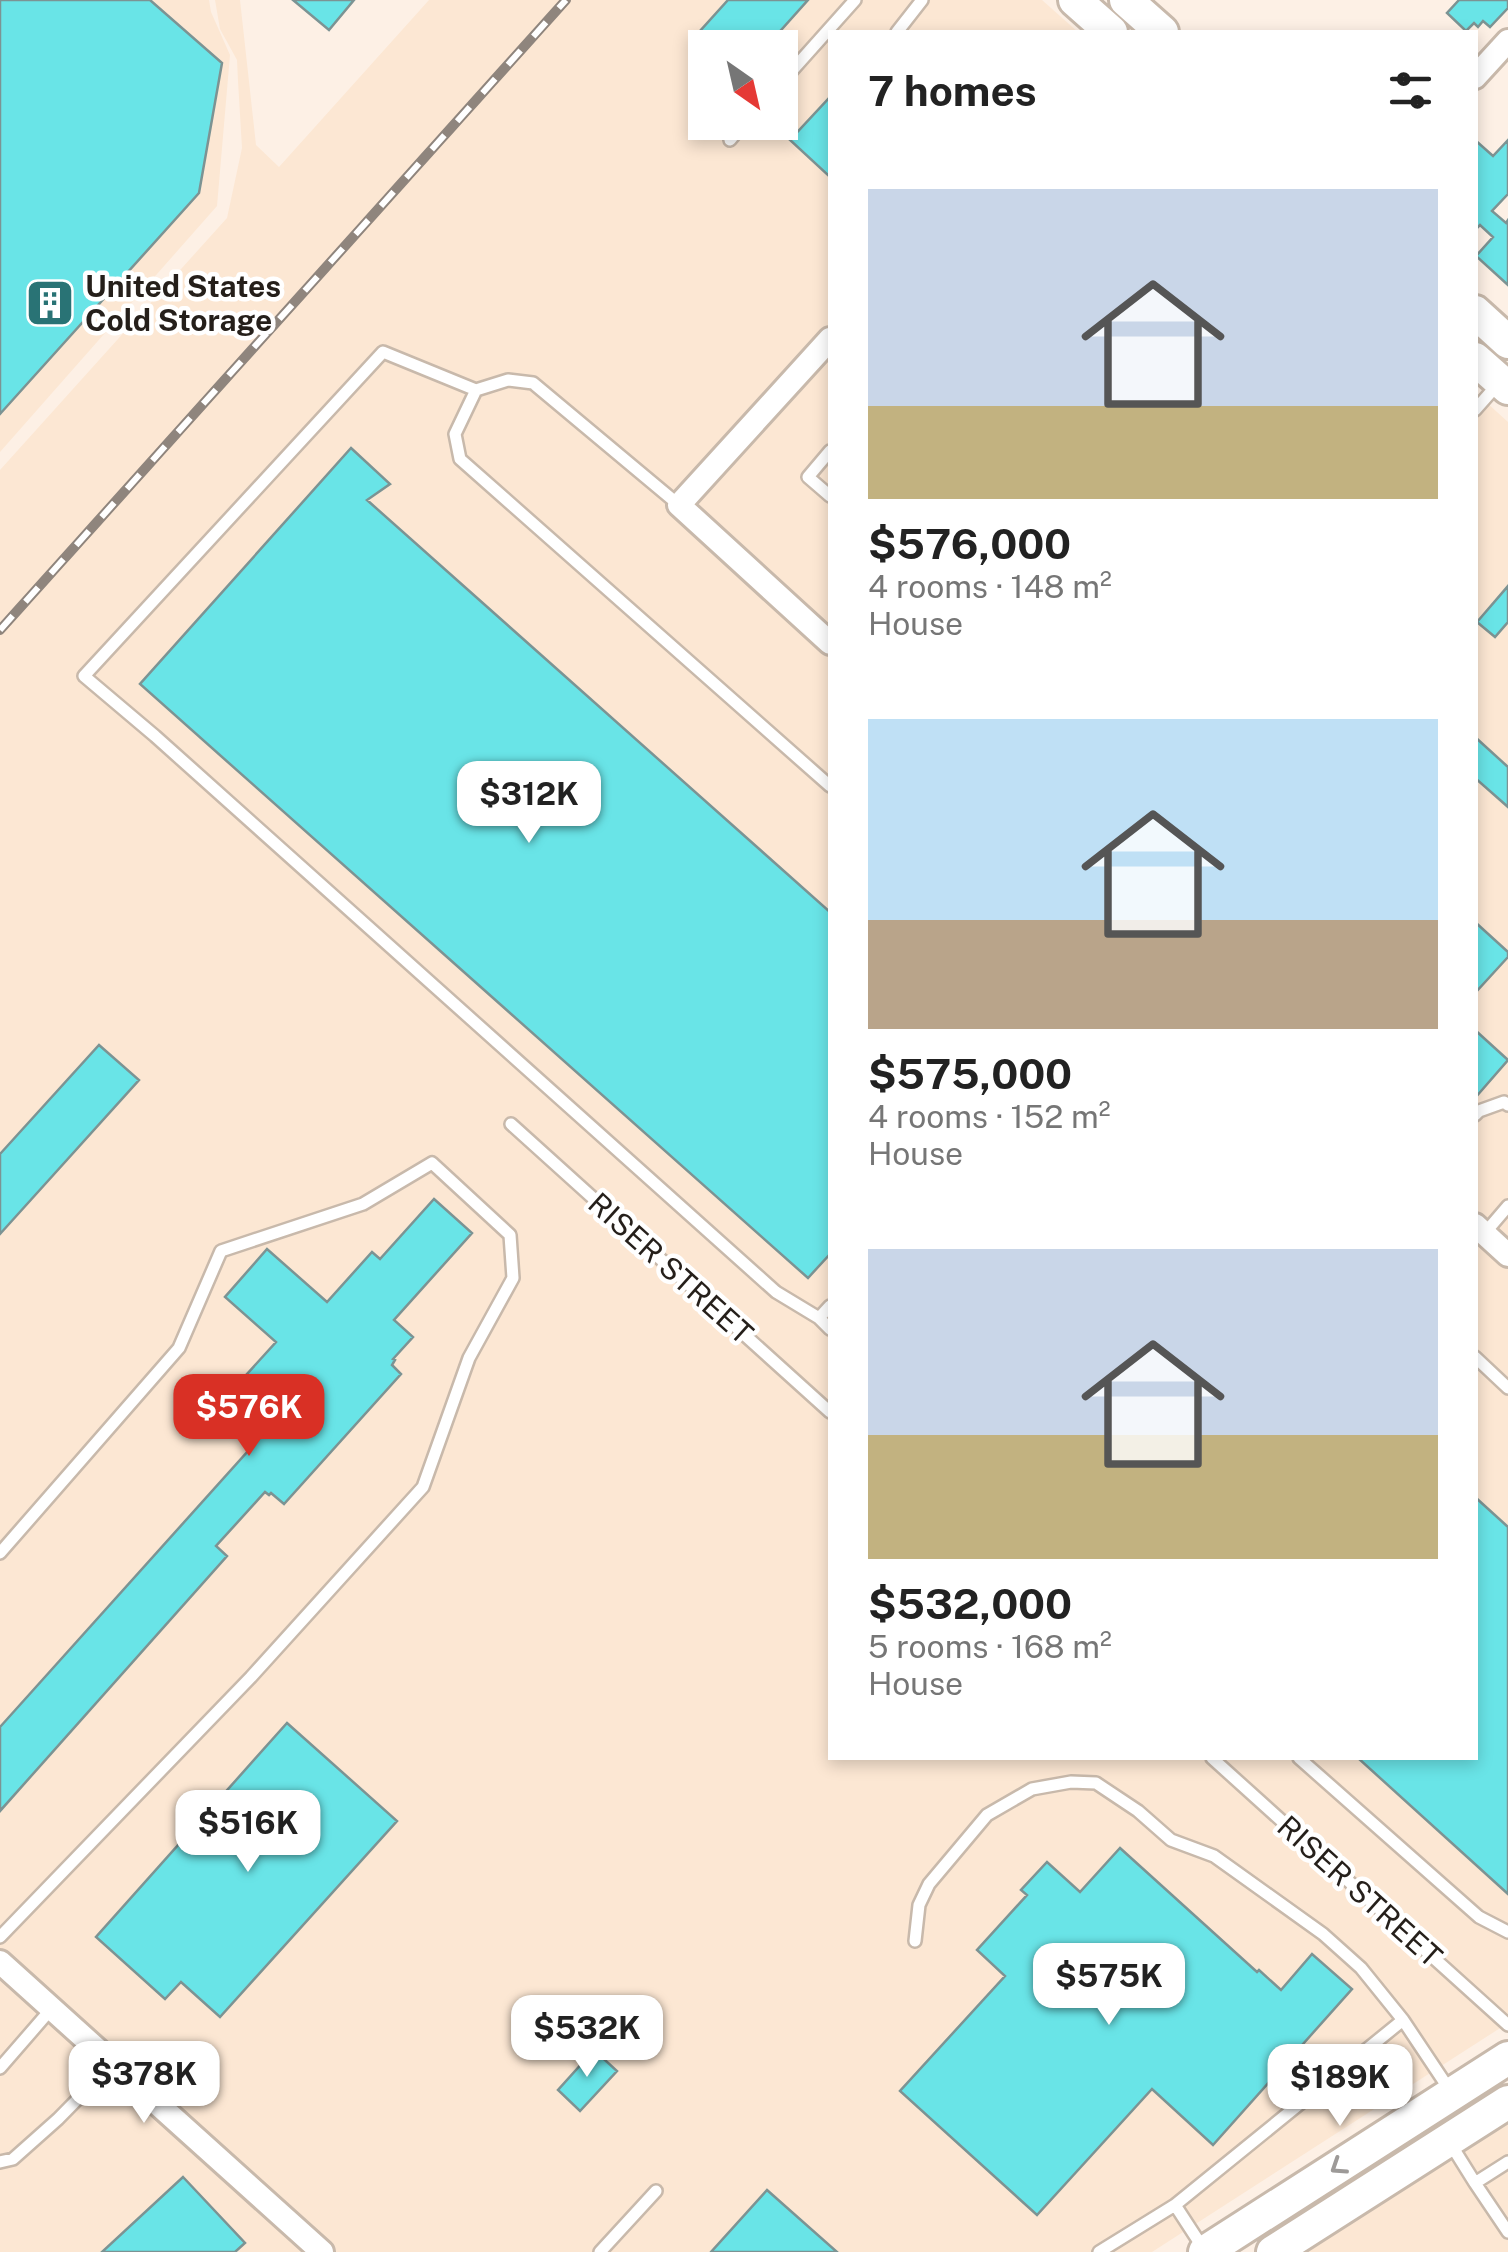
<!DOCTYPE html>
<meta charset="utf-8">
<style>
body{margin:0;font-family:"Public Sans",sans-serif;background:#f2f2f2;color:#222;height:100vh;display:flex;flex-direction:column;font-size:38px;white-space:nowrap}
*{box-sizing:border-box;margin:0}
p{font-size:32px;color:#767676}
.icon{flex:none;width:55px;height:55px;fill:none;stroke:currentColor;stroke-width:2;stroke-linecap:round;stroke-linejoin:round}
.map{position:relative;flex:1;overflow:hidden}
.side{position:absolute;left:828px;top:30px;width:650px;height:1730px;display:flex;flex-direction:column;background:#fff;border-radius:0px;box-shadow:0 5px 15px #0003}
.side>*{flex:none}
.needle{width:65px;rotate:146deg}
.buttons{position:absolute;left:688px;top:30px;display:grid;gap:20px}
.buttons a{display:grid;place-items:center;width:110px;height:110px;border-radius:0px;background:#fff;box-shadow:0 5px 15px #0003;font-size:50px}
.price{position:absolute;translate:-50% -85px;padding:0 22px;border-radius:20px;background:#fff;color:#222;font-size:32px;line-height:65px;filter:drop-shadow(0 2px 5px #0008)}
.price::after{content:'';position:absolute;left:50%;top:60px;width:30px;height:22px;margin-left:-15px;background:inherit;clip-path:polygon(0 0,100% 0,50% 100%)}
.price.active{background:#d93025;color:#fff}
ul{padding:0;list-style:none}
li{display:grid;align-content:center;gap:20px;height:530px;padding:0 40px}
li span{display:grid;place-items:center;height:310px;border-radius:0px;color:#555}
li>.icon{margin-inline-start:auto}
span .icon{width:180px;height:180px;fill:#fffc;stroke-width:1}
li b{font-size:42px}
h2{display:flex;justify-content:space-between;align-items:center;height:120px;padding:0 40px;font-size:42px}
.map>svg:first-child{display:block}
</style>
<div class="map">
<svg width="1508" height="2252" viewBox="0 0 1508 2252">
<rect width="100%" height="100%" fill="#fdf0e5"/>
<path fill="#fce7d3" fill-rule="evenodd" d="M0,0H209L211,12L230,55L217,206L0,452Z
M215,0H240L256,145L279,167L429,0H1042L1078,32H830V1758H1475V392L1508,422V2023L1152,2252H0V470L227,218L242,148L238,81L237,60L220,29ZM705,48H780V122H705Z
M1508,2117V2252H1306Z"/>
<path fill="#69e4e7" stroke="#7c9393" stroke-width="2.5" d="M0,0H150L222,63L199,193L0,414Z
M293,0H354L329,30Z
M728,0H808L765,48H699L691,41Z
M1459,0H1508V8L1490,27L1483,21L1478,27L1474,23L1466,31L1447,13Z
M830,97V177L790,140Z
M1475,140L1493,156L1508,140V194L1492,211L1506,223L1508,220V285L1476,256L1493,237L1480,225L1475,230Z
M351,448L390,484L367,500L830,912V1254L808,1278L140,684Z
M1508,586V622L1495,637L1477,622Z
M1475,737L1508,767V807L1475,778Z
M1475,922L1508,952V957L1475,993Z
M1475,1030L1508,1060L1475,1098Z
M99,1045L139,1080L0,1234V1154Z
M434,1199L472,1233L394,1320L413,1337L393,1359L395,1360L392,1365L401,1374L284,1504L271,1493L269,1495L265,1492L216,1546L227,1556L0,1811V1727L266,1431L227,1396L276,1342L225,1297L267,1249L327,1302L372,1252L380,1259Z
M1475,1497L1508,1527V1894L1358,1758H1475Z
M287,1723L397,1821L220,2017L181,1982L165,1999L96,1937Z
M1120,1848L1257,1972L1259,1970L1281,1990L1312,1954L1352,1989L1213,2145L1152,2089L1037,2215L900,2091L1005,1976L977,1950L1027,1895L1021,1890L1047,1862L1080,1892Z
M594,2050L617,2071L580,2111L558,2090Z
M183,2177L245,2243L235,2252H102Z
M767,2190L837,2252H711Z"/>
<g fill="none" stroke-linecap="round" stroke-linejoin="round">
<g stroke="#c8b9ab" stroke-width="16">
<path id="lane" d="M897,32L922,0
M780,84L855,0
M730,140L745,122
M476,390L455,434L460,459L830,786
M1475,410L1498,384
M830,451L808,477L830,496
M679,505L533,383L508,380L476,390L383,352L84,676L155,736L776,1292L819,1318L830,1306
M1475,1115L1479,1111L1504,1102L1508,1105
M511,1124L830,1412
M1484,1234L1508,1206
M819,1318L830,1329
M1475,1357L1508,1388
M0,1553L179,1348L221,1251L363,1204L432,1163L510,1235L513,1278L469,1358L423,1487L251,1677L0,1937
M1212,1758L1508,2025
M1299,1758L1479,1917L1508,1932
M915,1941L919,1905L929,1884L987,1815L1032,1789L1071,1782L1096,1783L1138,1811L1171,1840L1214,1856L1323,1934L1361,1968L1403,2020
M0,2068L52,2008
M1450,2143L1475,2183L1508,2162
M0,2162L13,2159L58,2119L113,2063
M1475,2183L1508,2232
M1175,2205L1403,2020L1451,2092
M600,2252L656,2191
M1099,2252L1175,2205L1203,2248"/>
</g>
<g stroke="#c8b9ab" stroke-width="28">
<path id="street" d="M1475,77L1508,41
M830,339L679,505L830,643
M1475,1225L1508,1255
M0,1962L322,2252"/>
</g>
<g stroke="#c8b9ab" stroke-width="38">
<path id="secondary" d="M1075,0L1111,32
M1126,0L1162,32
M1475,312L1508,342
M1475,359L1508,388
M1205,2252L1508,2058
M1273,2252L1508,2102"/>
</g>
<use href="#lane" stroke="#fff" stroke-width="11"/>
<use href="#street" stroke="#fff" stroke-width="22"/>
<use href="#secondary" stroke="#fff" stroke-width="32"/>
<g stroke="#8f857d" stroke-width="10">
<path id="rail" d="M0,630L566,0"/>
</g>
<use href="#rail" stroke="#fff" stroke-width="6" stroke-dasharray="19" stroke-linecap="butt"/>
</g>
<defs><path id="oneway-chevron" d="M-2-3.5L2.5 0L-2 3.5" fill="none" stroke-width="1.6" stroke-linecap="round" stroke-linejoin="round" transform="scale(2.5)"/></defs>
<use stroke="#9d9a98" href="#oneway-chevron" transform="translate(1338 2167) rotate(147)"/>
<defs>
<g id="building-square" transform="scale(2.5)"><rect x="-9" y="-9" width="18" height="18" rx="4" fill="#297375" stroke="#fff"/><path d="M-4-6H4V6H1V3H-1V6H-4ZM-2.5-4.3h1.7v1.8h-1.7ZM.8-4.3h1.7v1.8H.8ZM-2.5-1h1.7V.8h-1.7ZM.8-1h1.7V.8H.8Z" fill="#fff"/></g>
</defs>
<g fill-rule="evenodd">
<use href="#building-square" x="50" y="303"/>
</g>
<g text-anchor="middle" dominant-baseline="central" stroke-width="9" stroke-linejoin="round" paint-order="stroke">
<g font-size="30" font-weight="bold" fill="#251f1a" stroke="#fff" text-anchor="start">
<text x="85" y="286">United States<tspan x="85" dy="34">Cold Storage</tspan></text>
</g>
<g font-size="30" fill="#251f1a" stroke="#fff">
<text transform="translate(671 1268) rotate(42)">RISER STREET</text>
<text transform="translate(1360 1891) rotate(42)">RISER STREET</text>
</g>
</g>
</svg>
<div class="buttons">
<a><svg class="needle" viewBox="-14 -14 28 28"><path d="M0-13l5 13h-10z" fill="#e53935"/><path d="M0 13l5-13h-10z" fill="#767676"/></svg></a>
</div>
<b class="price" style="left:529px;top:846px">$312K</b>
<b class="price active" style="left:249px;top:1459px">$576K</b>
<b class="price" style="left:248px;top:1875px">$516K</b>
<b class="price" style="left:1109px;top:2028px">$575K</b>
<b class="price" style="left:587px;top:2080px">$532K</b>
<b class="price" style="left:144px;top:2126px">$378K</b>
<b class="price" style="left:1340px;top:2129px">$189K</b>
<section class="side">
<h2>7 homes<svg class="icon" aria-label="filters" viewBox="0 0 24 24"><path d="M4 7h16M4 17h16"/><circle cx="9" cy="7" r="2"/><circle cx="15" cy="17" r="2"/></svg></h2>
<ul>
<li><span style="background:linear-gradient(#c9d6e8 70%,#c2b280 0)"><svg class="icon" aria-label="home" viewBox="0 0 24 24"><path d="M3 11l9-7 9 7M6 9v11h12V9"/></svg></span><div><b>$576,000</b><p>4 rooms · 148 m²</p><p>House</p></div></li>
<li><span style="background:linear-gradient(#bfe0f5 65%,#b9a48a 0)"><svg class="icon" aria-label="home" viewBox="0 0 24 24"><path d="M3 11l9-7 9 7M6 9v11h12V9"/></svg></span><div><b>$575,000</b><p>4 rooms · 152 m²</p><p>House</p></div></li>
<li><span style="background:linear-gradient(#c9d6e8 60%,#c2b280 0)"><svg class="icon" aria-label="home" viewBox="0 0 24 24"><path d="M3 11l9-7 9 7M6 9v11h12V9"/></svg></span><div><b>$532,000</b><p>5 rooms · 168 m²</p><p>House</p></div></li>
</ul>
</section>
</div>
